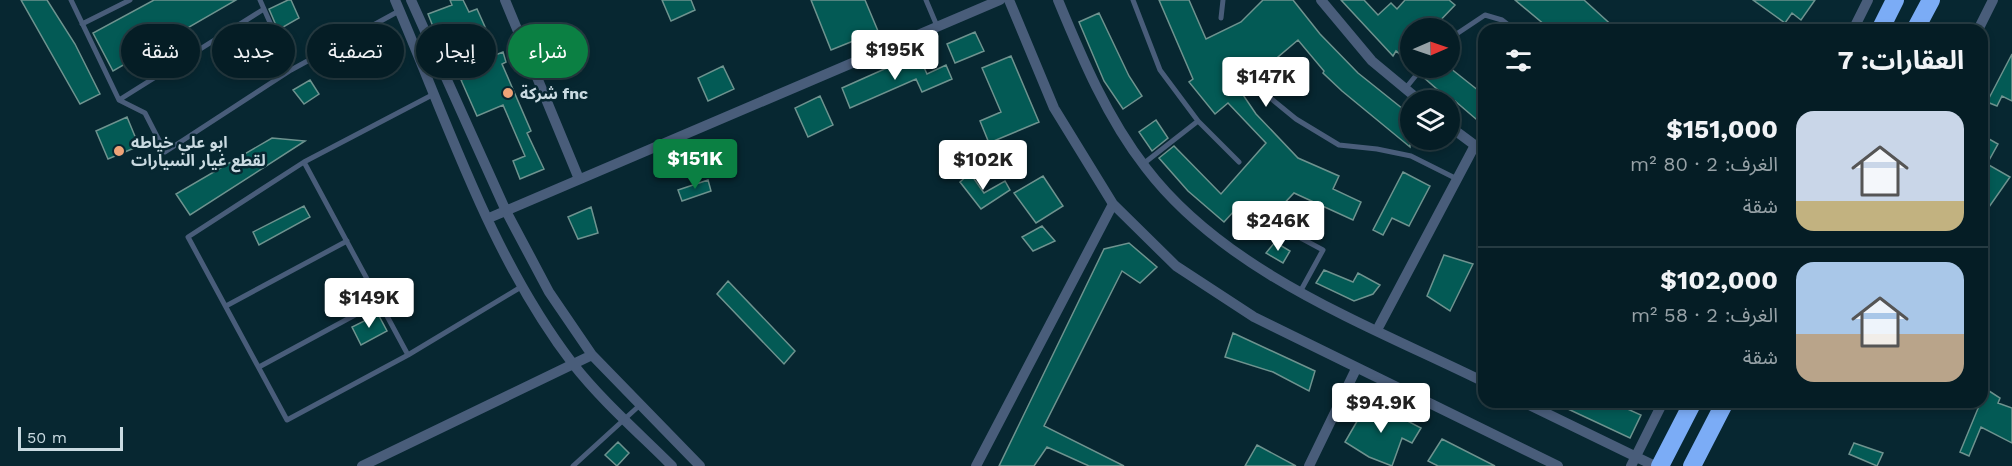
<!DOCTYPE html>
<html lang="ar">
<meta charset="utf-8">
<style>
body{margin:0;font-family:"Work Sans","Noto Sans Arabic",sans-serif;background:#0e262d;color:#f1f3f6;direction:rtl;height:100vh;display:flex;flex-direction:column;font-size:22px;white-space:nowrap}
*{box-sizing:border-box;margin:0}
p{font-size:20px;color:#97a2a7}
.icon{flex:none;width:33px;height:33px;fill:none;stroke:currentColor;stroke-width:2;stroke-linecap:round;stroke-linejoin:round}
.map{position:relative;flex:1;overflow:hidden;direction:ltr}
.details{position:absolute;left:1478px;top:24px;width:510px;height:384px;display:flex;flex-direction:column;background:#051d25;border-radius:18px;box-shadow:0 3px 9px #0003,0 0 0 2px #263b42;direction:rtl}
.details>*{flex:none}
.hud{position:absolute;left:18px;top:24px;width:570px;height:54px;direction:rtl;display:flex;gap:12px}
.needle{width:39px;rotate:88deg}
.buttons{position:absolute;left:1400px;top:18px;display:grid;gap:12px}
.buttons a{display:grid;place-items:center;width:60px;height:60px;border-radius:50%;background:#051d25;box-shadow:0 3px 9px #0003,0 0 0 2px #263b42;font-size:30px}
.scale{position:absolute;left:18px;bottom:15px;width:105px;box-sizing:border-box;padding-left:6px;border:3px solid #c9dae1;border-top:0;font-size:16px;line-height:21px;white-space:nowrap;color:#c9dae1;-webkit-text-stroke:4px #072731;paint-order:stroke}
.price{position:absolute;translate:-50% -51px;padding:0 14px;border-radius:6px;background:#fff;color:#222;font-size:20px;line-height:39px;filter:drop-shadow(0 2px 3px #0008)}
.price::after{content:'';position:absolute;left:50%;top:36px;width:18px;height:14px;margin-left:-9px;background:inherit;clip-path:polygon(0 0,100% 0,50% 100%)}
.price.selected{background:#0b8043;color:#fff}
ul{padding:0;list-style:none}
li{display:flex;align-items:center;gap:18px;height:150px;padding:0 24px}
li+li{border-top:2px solid #263b42}
li span{display:grid;place-items:center;flex:none;width:168px;height:120px;border-radius:18px;color:#555}
li>.icon{margin-inline-start:auto}
span .icon{width:72px;height:72px;fill:#fffc;stroke-width:1}
li b{font-size:26px}
h2{display:flex;justify-content:space-between;align-items:center;height:72px;padding:0 24px;font-size:26px}
.chip{padding:0 21px;border-radius:27px;background:#051d25;box-shadow:0 3px 9px #0003,0 0 0 2px #263b42;font-size:21px;line-height:54px}
.chip.selected{background:#0b8043;color:#fff}
.map>svg:first-child{display:block}
</style>
<div class="map">
<svg width="2012" height="466" viewBox="0 0 2012 466">
<rect width="100%" height="100%" fill="#072731"/>
<path fill="#035a55" stroke="#6e938f" stroke-width="1.5" d="M21,0H47L75,44L100,94L80,104Z
M154,0H236L113,71L93,33Z
M288,0H291L299,18L278,30L269,9Z
M450,0H463L469,12L477,9L486,29L476,33L485,59L503,52L506,62L502,64L531,131L527,133L544,169L520,179L513,161L525,156L503,105L477,116L461,80L477,73L463,35L440,44L428,14L452,5Z
M662,0H691L695,10L671,21Z
M811,0H865L878,31L831,50Z
M1159,0H1189L1206,39L1241,22L1263,0H1293L1320,34L1358,73L1403,109L1401,111L1410,118V147L1342,91L1323,73L1324,71L1298,40L1271,63L1277,70L1264,81L1258,74L1239,89L1256,114L1298,158L1339,176L1333,189L1361,202L1353,220L1294,193L1260,229L1235,210L1224,222L1188,191L1159,158L1174,146L1221,194L1266,143L1228,103L1215,114L1189,82L1193,79Z
M1341,0H1364L1378,15L1391,3L1397,9L1405,0H1449L1455,5L1433,28H1410V63L1396,51L1393,56Z
M1515,0H1584L1617,30H1551Z
M1753,0H1815L1801,20L1792,13L1785,23Z
M1099,13L1129,76L1142,96L1123,109L1104,81L1079,22Z
M975,32L984,51L955,63L947,44Z
M918,54L927,74L946,65L952,79L922,92L916,79L850,108L842,88Z
M2012,54V101L2002,96L1997,106L1987,102Z
M1011,56L1039,122L989,143L980,121L1001,112L982,68Z
M723,66L734,89L708,101L698,78Z
M1427,68H1450L1484,95V109L1476,119L1455,101L1453,103L1422,76Z
M310,80L319,94L304,104L293,90Z
M820,96L833,125L808,137L795,108Z
M127,117L139,146L108,159L96,131Z
M1156,120L1168,138L1152,151L1139,132Z
M1982,135L1998,144L1987,164L2010,177L1989,207L1982,203Z
M272,138L305,141L190,215L176,194Z
M1403,172L1430,186L1409,226L1392,218L1383,235L1373,230Z
M970,173L984,193L1005,181L1010,190L981,209L960,182Z
M1043,176L1063,206L1036,223L1014,193Z
M708,180L711,191L682,201L678,190Z
M304,206L310,217L259,245L253,232Z
M591,207L598,233L578,239L568,217Z
M1042,226L1055,241L1033,251L1022,237Z
M1275,242L1290,251L1283,263L1266,253Z
M1129,243L1157,267L1140,283L1122,271L1044,426L1124,466H1089L1047,447L1034,466H999L1104,249Z
M1444,255L1473,264L1450,311L1427,296Z
M1324,270L1353,282L1358,273L1380,285L1373,294L1354,301L1316,283Z
M728,281L795,351L784,364L717,294Z
M378,314L387,331L361,345L352,327Z
M1233,333L1315,371L1309,391L1273,372L1225,357Z
M1986,389L2000,398L1998,403L2012,408V443L1981,427L1969,456L1960,452Z
M1553,402H1612L1641,415L1630,438Z
M1379,406L1421,428L1412,443L1402,438L1392,466L1369,457L1345,442L1363,411Z
M1442,439L1495,466H1438L1428,461Z
M618,442L629,453L617,466L605,455Z
M1854,443L1883,453L1877,466L1849,454Z
M1257,445L1296,466H1245Z"/>
<g fill="none" stroke-linecap="round" stroke-linejoin="round">
<path stroke="#495d7a" stroke-width="5" d="M71,0L119,100L145,113L165,152L291,70L260,0
M926,0L937,26
M1133,0L1160,70L1198,121L1239,162
M1221,18L1223,0
M82,24L130,0
M1449,39L1485,15L1502,20L1515,30
M291,70L399,11
M1257,87L1296,119L1339,145L1377,149L1411,156L1457,179
M1405,89L1422,68
M434,94L304,162L408,355L521,287
M119,100L264,9
M304,162L188,237L287,420L408,355
M1143,164L1198,121
M1298,208L1284,229L1323,250L1300,292
M226,306L347,241
M259,367L379,302
M573,466L640,405"/>
<path stroke="#495d7a" stroke-width="10" d="M395,0C448,123 491,257 573,364C602,401 639,433 672,466
M411,0L506,211L549,292L592,355L700,466
M505,0L579,179
M1009,0L1054,108L1113,204L1176,266L1254,317L1558,466
M1058,0C1082,58 1107,118 1146,168C1226,273 1368,325 1484,382
M1321,0L1372,61L1419,100
M1853,30L1868,0
M1978,30L1993,0
M1449,126L1484,152
M489,218L1000,0
M1377,330L1474,147
M1523,402L1655,466
M362,466L592,355
M976,466L1113,204
M1309,466L1356,369
M1631,466L1663,402"/>
<path stroke="#7bacf6" stroke-width="18" d="M1880,30L1895,0
M1915,30L1931,0
M1660,466L1693,402
M1692,466L1725,402"/>
</g>
<g fill="#efa377" stroke="#072731" stroke-width="2">
<circle cx="508" cy="93" r="6"/>
<circle cx="119" cy="151" r="6"/>
</g>
<g text-anchor="middle" dominant-baseline="central" stroke-width="5" stroke-linejoin="round" paint-order="stroke">
<g font-size="16" font-weight="bold" fill="#c9dae1" stroke="#072731" text-anchor="start">
<text x="520" y="93">شركة fnc</text>
<text x="131" y="142">ابو علي خياطه<tspan x="131" dy="18">لقطع غيار السيارات</tspan></text>
</g>
</g>
</svg>
<div class="buttons">
<a><svg class="needle" viewBox="-14 -14 28 28"><path d="M0-13l5 13h-10z" fill="#e53935"/><path d="M0 13l5-13h-10z" fill="#97a2a7"/></svg></a>
<a><svg class="icon" aria-label="layers" viewBox="0 0 24 24"><path d="M12 4l9 5-9 5-9-5zM3 14l9 5 9-5"/></svg></a>
</div>
<div class="scale">50 m</div>
<b class="price" style="left:895px;top:81px">$195K</b>
<b class="price" style="left:1266px;top:108px">$147K</b>
<b class="price selected" style="left:695px;top:190px">$151K</b>
<b class="price" style="left:983px;top:191px">$102K</b>
<b class="price" style="left:1278px;top:252px">$246K</b>
<b class="price" style="left:369px;top:329px">$149K</b>
<b class="price" style="left:1381px;top:434px">$94.9K</b>
<div class="hud">
<a class="chip selected">شراء</a>
<a class="chip">إيجار</a>
<a class="chip">تصفية</a>
<a class="chip">جديد</a>
<a class="chip">شقة</a>
</div>
<section class="details">
<h2>العقارات: 7<svg class="icon" aria-label="filters" viewBox="0 0 24 24"><path d="M4 7h16M4 17h16"/><circle cx="9" cy="7" r="2"/><circle cx="15" cy="17" r="2"/></svg></h2>
<ul>
<li><span style="background:linear-gradient(#c9d6e8 75%,#c2b280 0)"><svg class="icon" aria-label="home" viewBox="0 0 24 24"><path d="M3 11l9-7 9 7M6 9v11h12V9"/></svg></span><div><b>$151,000</b><p>الغرف: 2 · 80 m²</p><p>شقة</p></div></li>
<li><span style="background:linear-gradient(#a9c7e8 60%,#b9a48a 0)"><svg class="icon" aria-label="home" viewBox="0 0 24 24"><path d="M3 11l9-7 9 7M6 9v11h12V9"/></svg></span><div><b>$102,000</b><p>الغرف: 2 · 58 m²</p><p>شقة</p></div></li>
</ul>
</section>
</div>
